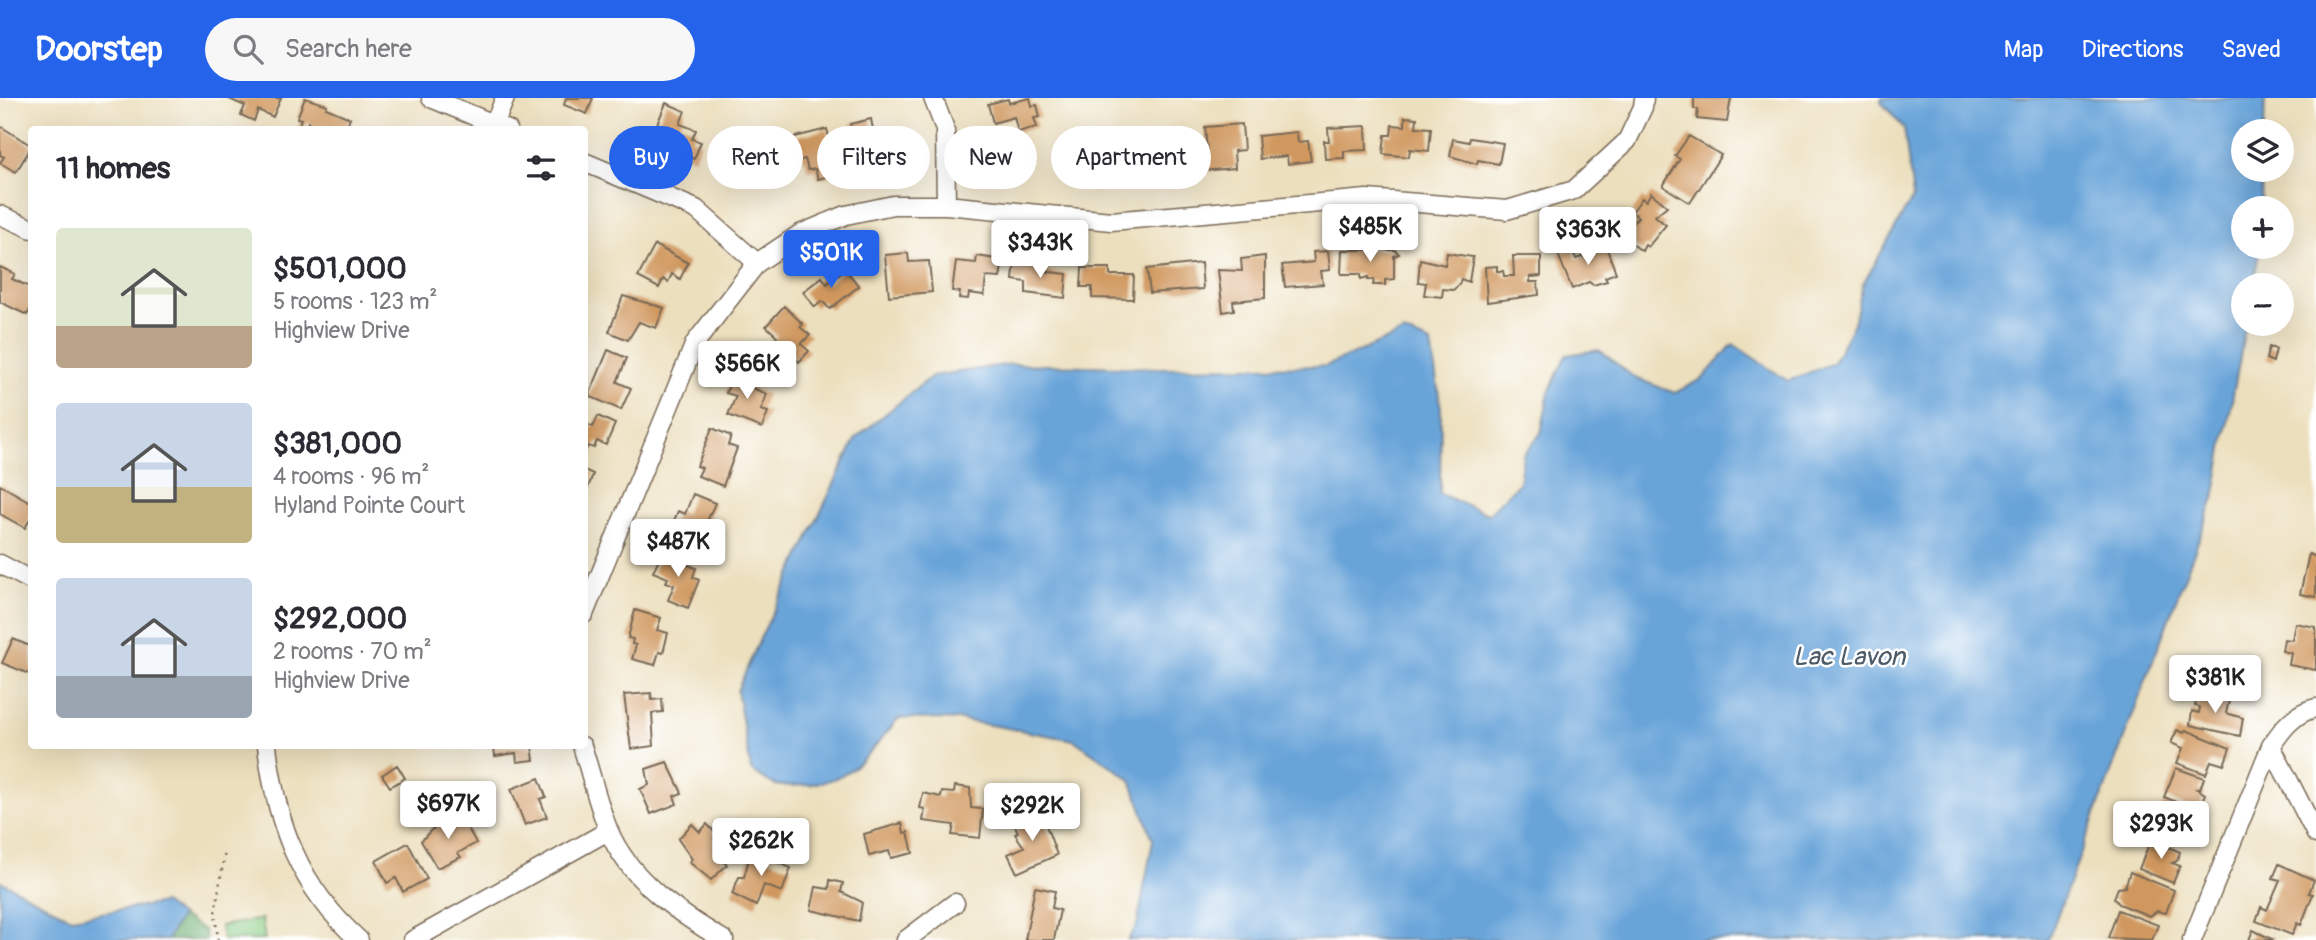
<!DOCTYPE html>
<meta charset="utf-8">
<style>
body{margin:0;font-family:Pangolin,sans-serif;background:#f7f7f7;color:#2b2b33;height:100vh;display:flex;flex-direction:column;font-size:26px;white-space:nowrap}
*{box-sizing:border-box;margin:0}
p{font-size:23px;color:#7c7c81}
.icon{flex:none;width:38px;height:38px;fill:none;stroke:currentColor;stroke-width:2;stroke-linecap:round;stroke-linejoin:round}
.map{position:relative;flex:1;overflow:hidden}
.drawer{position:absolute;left:28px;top:28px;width:560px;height:623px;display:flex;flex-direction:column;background:#fff;border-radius:7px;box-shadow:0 7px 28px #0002}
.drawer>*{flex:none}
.top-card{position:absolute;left:609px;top:28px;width:665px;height:63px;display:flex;gap:14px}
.tools{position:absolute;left:2231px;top:21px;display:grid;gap:14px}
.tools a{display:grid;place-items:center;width:63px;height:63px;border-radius:50%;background:#fff;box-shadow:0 7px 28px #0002;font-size:35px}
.price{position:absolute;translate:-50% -60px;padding:0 16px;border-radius:7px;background:#fff;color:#222;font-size:23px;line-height:46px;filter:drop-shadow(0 2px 4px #0008)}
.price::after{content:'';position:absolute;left:50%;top:42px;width:21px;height:16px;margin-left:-10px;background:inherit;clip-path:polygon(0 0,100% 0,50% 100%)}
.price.selected{background:#2563eb;color:#fff}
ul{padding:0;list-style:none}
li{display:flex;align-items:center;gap:21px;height:175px;padding:0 28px}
li span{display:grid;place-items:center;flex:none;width:196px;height:140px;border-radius:7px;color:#555}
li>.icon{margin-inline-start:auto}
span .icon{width:84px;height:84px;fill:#fffc;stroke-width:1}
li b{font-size:30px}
h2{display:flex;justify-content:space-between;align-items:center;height:84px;padding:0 28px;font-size:30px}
.tag{padding:0 24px;border-radius:32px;background:#fff;box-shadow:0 7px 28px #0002;font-size:24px;line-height:63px}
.tag.selected{background:#2563eb;color:#fff}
header{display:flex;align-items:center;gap:42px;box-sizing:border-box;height:98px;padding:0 35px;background:#2563eb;color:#fff}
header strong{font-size:33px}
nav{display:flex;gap:38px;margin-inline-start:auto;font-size:24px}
.search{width:490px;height:63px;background:#f7f7f7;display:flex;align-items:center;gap:18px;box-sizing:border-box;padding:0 24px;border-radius:38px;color:#7c7c81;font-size:26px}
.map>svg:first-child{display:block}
</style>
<header>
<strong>Doorstep</strong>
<div class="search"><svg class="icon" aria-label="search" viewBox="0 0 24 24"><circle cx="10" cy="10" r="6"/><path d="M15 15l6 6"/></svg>Search here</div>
<nav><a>Map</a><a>Directions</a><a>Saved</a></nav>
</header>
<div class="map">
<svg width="2316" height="842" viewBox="0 0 2316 842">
<rect width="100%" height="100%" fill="#fff"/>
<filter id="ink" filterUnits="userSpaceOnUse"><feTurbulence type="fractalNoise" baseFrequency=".0143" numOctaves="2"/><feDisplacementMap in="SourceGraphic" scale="14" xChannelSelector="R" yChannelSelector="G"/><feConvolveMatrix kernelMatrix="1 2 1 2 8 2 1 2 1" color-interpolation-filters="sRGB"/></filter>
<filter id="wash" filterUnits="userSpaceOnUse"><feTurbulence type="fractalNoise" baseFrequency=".00686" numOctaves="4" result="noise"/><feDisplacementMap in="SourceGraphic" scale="28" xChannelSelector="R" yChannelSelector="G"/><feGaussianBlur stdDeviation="1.57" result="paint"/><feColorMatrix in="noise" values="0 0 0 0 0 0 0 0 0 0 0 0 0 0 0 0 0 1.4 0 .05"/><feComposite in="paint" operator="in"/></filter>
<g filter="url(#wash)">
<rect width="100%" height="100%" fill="#ecdfbd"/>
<path fill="#8acc84" stroke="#627b51" stroke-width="2" d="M262,821L265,842H223L220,828Z"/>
<path fill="#6fb072" stroke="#556d48" stroke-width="2" d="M181,818L204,832L206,842H167Z"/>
<path fill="#69a4d9" stroke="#52677c" stroke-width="2" d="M1882,0H2265L2264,33H2244V72H2262L2261,110H2244V149L2260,150L2253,187H2244L2246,226L2214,401L2048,842H1128L1137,827L1153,742L1131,682L1074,642L962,622L899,620C869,654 854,683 806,687C775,689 776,690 751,672L737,593L760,541L856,340L932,278L1011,266L1160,270L1326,268L1404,234L1431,245L1441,310L1440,396L1488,416L1519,385L1523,357L1541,335L1549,294L1566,257L1599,252L1635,280L1675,295L1703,280L1733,246L1788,283L1833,265L1854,225L1863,186L1913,99L1904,30L1881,4Z
M0,783L71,820L163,805L181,818L167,842H0Z"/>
<g id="blocks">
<path fill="#d0985e" d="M227,0H281L273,19L258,12L254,23L241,17L245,8Z
M305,0L327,7L326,10L350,20L345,32H320L308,24L305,31L298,29L301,21L297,20Z
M566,0H593L587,16L564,7Z
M1030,0L1032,8L1037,7L1040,19L1034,20L1037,29L1018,34L1014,19L993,25L988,6L1008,1L1009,5Z
M1694,0H1731L1727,24L1697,21L1698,11H1694Z
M666,5L685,13L680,26L696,32L692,41L701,44L694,61L676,54L678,48L652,38Z
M1405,19L1417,20L1416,29L1431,30L1429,53L1410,51L1409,59L1383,56L1385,37H1391L1392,27L1405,28Z
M871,21L874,37L883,34V38L902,34L907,59L888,63L886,57L867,62L865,53L857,55L850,26Z
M1242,26L1244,52L1234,53L1235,70L1201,73L1200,54L1207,53L1205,29Z
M0,28L32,48L16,74L0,65L4,59L0,57Z
M1366,28L1367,52L1344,53V60L1325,61L1324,43H1329L1328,30Z
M827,31L838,76L818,81L815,71L808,72L805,61L793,64L787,41Z
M732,33L756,43L760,35L771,39L758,71L749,67L744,82L712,69L719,51L724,53Z
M1297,34L1298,44L1308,43L1311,63L1288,66L1287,58L1260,61L1258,38Z
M1689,38L1721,57L1690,105L1663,88L1680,61L1675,58Z
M1470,40L1503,45L1499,66L1478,62L1477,66L1450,58L1453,41L1469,44Z
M1064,43L1118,49L1114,77L1097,74L1095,82L1058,75Z
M1185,48L1187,72L1136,80L1134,61L1150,60L1149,51Z
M1651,95L1667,108L1655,118L1666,127L1648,149L1645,147L1642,153L1620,137L1638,119L1632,114L1642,100L1646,103Z
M1605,146L1616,175L1605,179L1607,183L1593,187L1589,184L1572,191L1558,156L1572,151L1576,161L1596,154L1594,150Z
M655,147L688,165L680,181L672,176L668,184L663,181L659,190L638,179Z
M1342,152H1395L1399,156L1394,158V181L1385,182V187H1373L1374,182H1368V179L1361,181V176H1341Z
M1328,153L1330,172L1321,173L1323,186L1285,189L1282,167L1314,164L1313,154Z
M908,155L909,164L929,163L932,194L889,198L885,157Z
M1447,155L1473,159L1469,184L1461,181L1459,187L1453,192L1443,191L1442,199L1424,197L1426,185L1418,184L1420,161L1445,167Z
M977,158L1003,162L1000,180L986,179L984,197L969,195L968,201L959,200L960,194L952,193L956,163L976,165Z
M1265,158V200L1233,203L1234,212L1223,214L1218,172L1242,173L1241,161Z
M1513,158H1541V178L1530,179V184H1538L1539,197L1487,204L1485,169L1497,168V173H1503L1504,178H1514Z
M1015,163L1041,166L1040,173L1067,176L1065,200L1026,195V184L1013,182Z
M1201,165L1203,191L1150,195L1147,171Z
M0,169L15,176L12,181L32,190V208L27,217L0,204Z
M1082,170H1110V177H1134L1133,201L1092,200V189H1081Z
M845,171L859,188L830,211L822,203L815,209L803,194L822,179L827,186Z
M623,198L664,210L656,230L639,224L628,242L609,234Z
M784,208L803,226L800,229L810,237L801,246L809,253L799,264L793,258L782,270L764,254L777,238L766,228Z
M2269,249L2276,251L2273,264L2266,261Z
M608,252L627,260L617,284L631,290L621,312L589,298Z
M734,273L753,281L750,289L767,296L761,312L768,314L762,330L728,317L736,298L726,295Z
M598,318L615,326L606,347L597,343L594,350L588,348L584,356V325L593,329Z
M712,330L731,338L728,347L737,350L723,388L698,378L702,370L697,368Z
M584,372L593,376L585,398H584Z
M0,387L32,405V418L25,430L0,416Z
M693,396L715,405L708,421L713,424L709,433L703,431L698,442L670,432L678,413L685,416Z
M661,456L696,470L693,479L699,482L688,510L668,502L674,487L666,484L668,480L653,474Z
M2309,456L2316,459V499L2300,496Z
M635,512L661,520L657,532L668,535L663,555L659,554L655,567L632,561L636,547L632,546L633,541L628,540Z
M2295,525L2316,529V572L2289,567L2291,555L2282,553L2284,541L2292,542Z
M13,541L32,549V577L2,565Z
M2198,594L2229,602L2226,615L2243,620L2240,638L2190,627L2192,613L2199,615L2200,609L2195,608Z
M651,595L652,602L662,601L663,614L652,615L654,648L631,651L624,597Z
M2177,632L2184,635L2186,632L2230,650L2224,667L2211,663L2206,676L2177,665L2183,650L2171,645Z
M494,648H532L534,662L517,664L516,655L495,658Z
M667,664L682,695L674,698L677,706L651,716L640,691L649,687L646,671Z
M397,667L405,680L390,689L382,677Z
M2176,670L2204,680L2200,691H2197L2205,696L2198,713L2164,699Z
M539,680L546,699L540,701L547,719L525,727L511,691Z
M955,688L970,690L971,710L983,711L980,740L952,737L954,727L923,723L925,711L920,710L923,695L941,699L942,694L954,695Z
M2164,705L2196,719L2192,735L2177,729L2181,736L2175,747L2151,736L2157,724L2152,722L2156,713L2160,715Z
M1041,714L1057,757L1017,775L1008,756L1024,749L1015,736L1018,734L1014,726Z
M460,716L476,745L458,755L461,759L437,770L421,743L431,732Z
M902,725L904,735L908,734L913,755L891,760L889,753L869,758L864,736Z
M692,726L700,734L707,726L717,737L714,740L724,753L720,759L727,767L711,782L689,764L692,761L678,741Z
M2151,741L2180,754L2177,763L2172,765L2180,768L2173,785L2139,771Z
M408,745L427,781L403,794L396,780L387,785L376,763Z
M751,754L791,770L782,794L764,787L756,808L732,796L739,779H744Z
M2279,766L2314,782L2309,795L2313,796L2301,827L2297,825L2292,837L2256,823L2261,809L2267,812L2280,782L2273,780Z
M2130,774L2174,792L2166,815L2157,813L2150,818L2119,806L2114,800L2118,790L2125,789Z
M830,782L843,785L841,794L862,804L859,823L811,812L816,789L829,791Z
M1035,789L1055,793L1052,810L1060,812L1054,842H1025Z
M2118,812L2158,827L2152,842L2108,840Z
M2253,832L2265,838L2274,842H2249Z"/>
</g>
</g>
<g filter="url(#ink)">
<use href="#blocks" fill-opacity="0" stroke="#796956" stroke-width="2"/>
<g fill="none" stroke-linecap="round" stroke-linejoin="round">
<g stroke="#796956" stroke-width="21">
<path id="minor" d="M431,0L508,32
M933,0L945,31L946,107
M492,32L505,0
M584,64L696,111L757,165
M0,117L32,131
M0,466L32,483
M584,516L695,245L757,165L800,136L846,117L893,107H946L1111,123L1367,101L1507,112L1574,92L1627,43L1643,9L1644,0
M267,648C276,725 299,789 359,842
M582,648C591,675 597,704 608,731C628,781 679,816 724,842
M2271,648L2316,736
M413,842L608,733
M906,842L955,805
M2192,842L2271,648C2282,631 2295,614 2316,610"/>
</g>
<path stroke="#796956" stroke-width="2.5" stroke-dasharray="2 5" stroke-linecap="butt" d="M218,842L215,815L225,753"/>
<use href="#minor" stroke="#fff" stroke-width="18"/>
</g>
</g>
<g text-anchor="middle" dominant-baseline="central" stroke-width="5" stroke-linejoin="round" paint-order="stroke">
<g font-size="26" font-style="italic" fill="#4d5b69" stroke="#fff">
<text x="1849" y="559">Lac Lavon</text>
</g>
</g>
</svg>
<div class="tools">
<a><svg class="icon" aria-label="layers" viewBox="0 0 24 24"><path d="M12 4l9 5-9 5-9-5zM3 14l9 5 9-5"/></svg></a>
<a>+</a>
<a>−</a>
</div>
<b class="price" style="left:1370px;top:166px">$485K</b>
<b class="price" style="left:1588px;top:169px">$363K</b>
<b class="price" style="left:1040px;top:182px">$343K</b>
<b class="price selected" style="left:831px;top:192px">$501K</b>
<b class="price" style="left:747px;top:303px">$566K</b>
<b class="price" style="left:678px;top:481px">$487K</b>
<b class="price" style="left:2215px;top:617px">$381K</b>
<b class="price" style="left:448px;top:743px">$697K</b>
<b class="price" style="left:1032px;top:745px">$292K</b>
<b class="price" style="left:2161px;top:763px">$293K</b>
<b class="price" style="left:761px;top:780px">$262K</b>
<div class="top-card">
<a class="tag selected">Buy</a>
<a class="tag">Rent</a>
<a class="tag">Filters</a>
<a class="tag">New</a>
<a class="tag">Apartment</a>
</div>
<section class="drawer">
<h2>11 homes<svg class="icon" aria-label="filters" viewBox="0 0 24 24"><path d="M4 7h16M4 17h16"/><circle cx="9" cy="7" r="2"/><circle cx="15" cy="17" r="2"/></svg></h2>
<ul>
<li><span style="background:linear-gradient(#dfe7d0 70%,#b9a48a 0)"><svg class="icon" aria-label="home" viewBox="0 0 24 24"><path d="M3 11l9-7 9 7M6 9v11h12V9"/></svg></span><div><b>$501,000</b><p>5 rooms · 123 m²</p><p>Highview Drive</p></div></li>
<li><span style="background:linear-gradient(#c9d6e8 60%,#c2b280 0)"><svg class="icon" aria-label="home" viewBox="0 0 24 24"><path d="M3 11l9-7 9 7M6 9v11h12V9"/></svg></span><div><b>$381,000</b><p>4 rooms · 96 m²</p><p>Hyland Pointe Court</p></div></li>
<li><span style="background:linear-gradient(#c9d6e8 70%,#9aa5b1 0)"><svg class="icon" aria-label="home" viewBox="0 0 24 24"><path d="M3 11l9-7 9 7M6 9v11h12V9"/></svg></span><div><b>$292,000</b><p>2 rooms · 70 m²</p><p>Highview Drive</p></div></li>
</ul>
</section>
</div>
